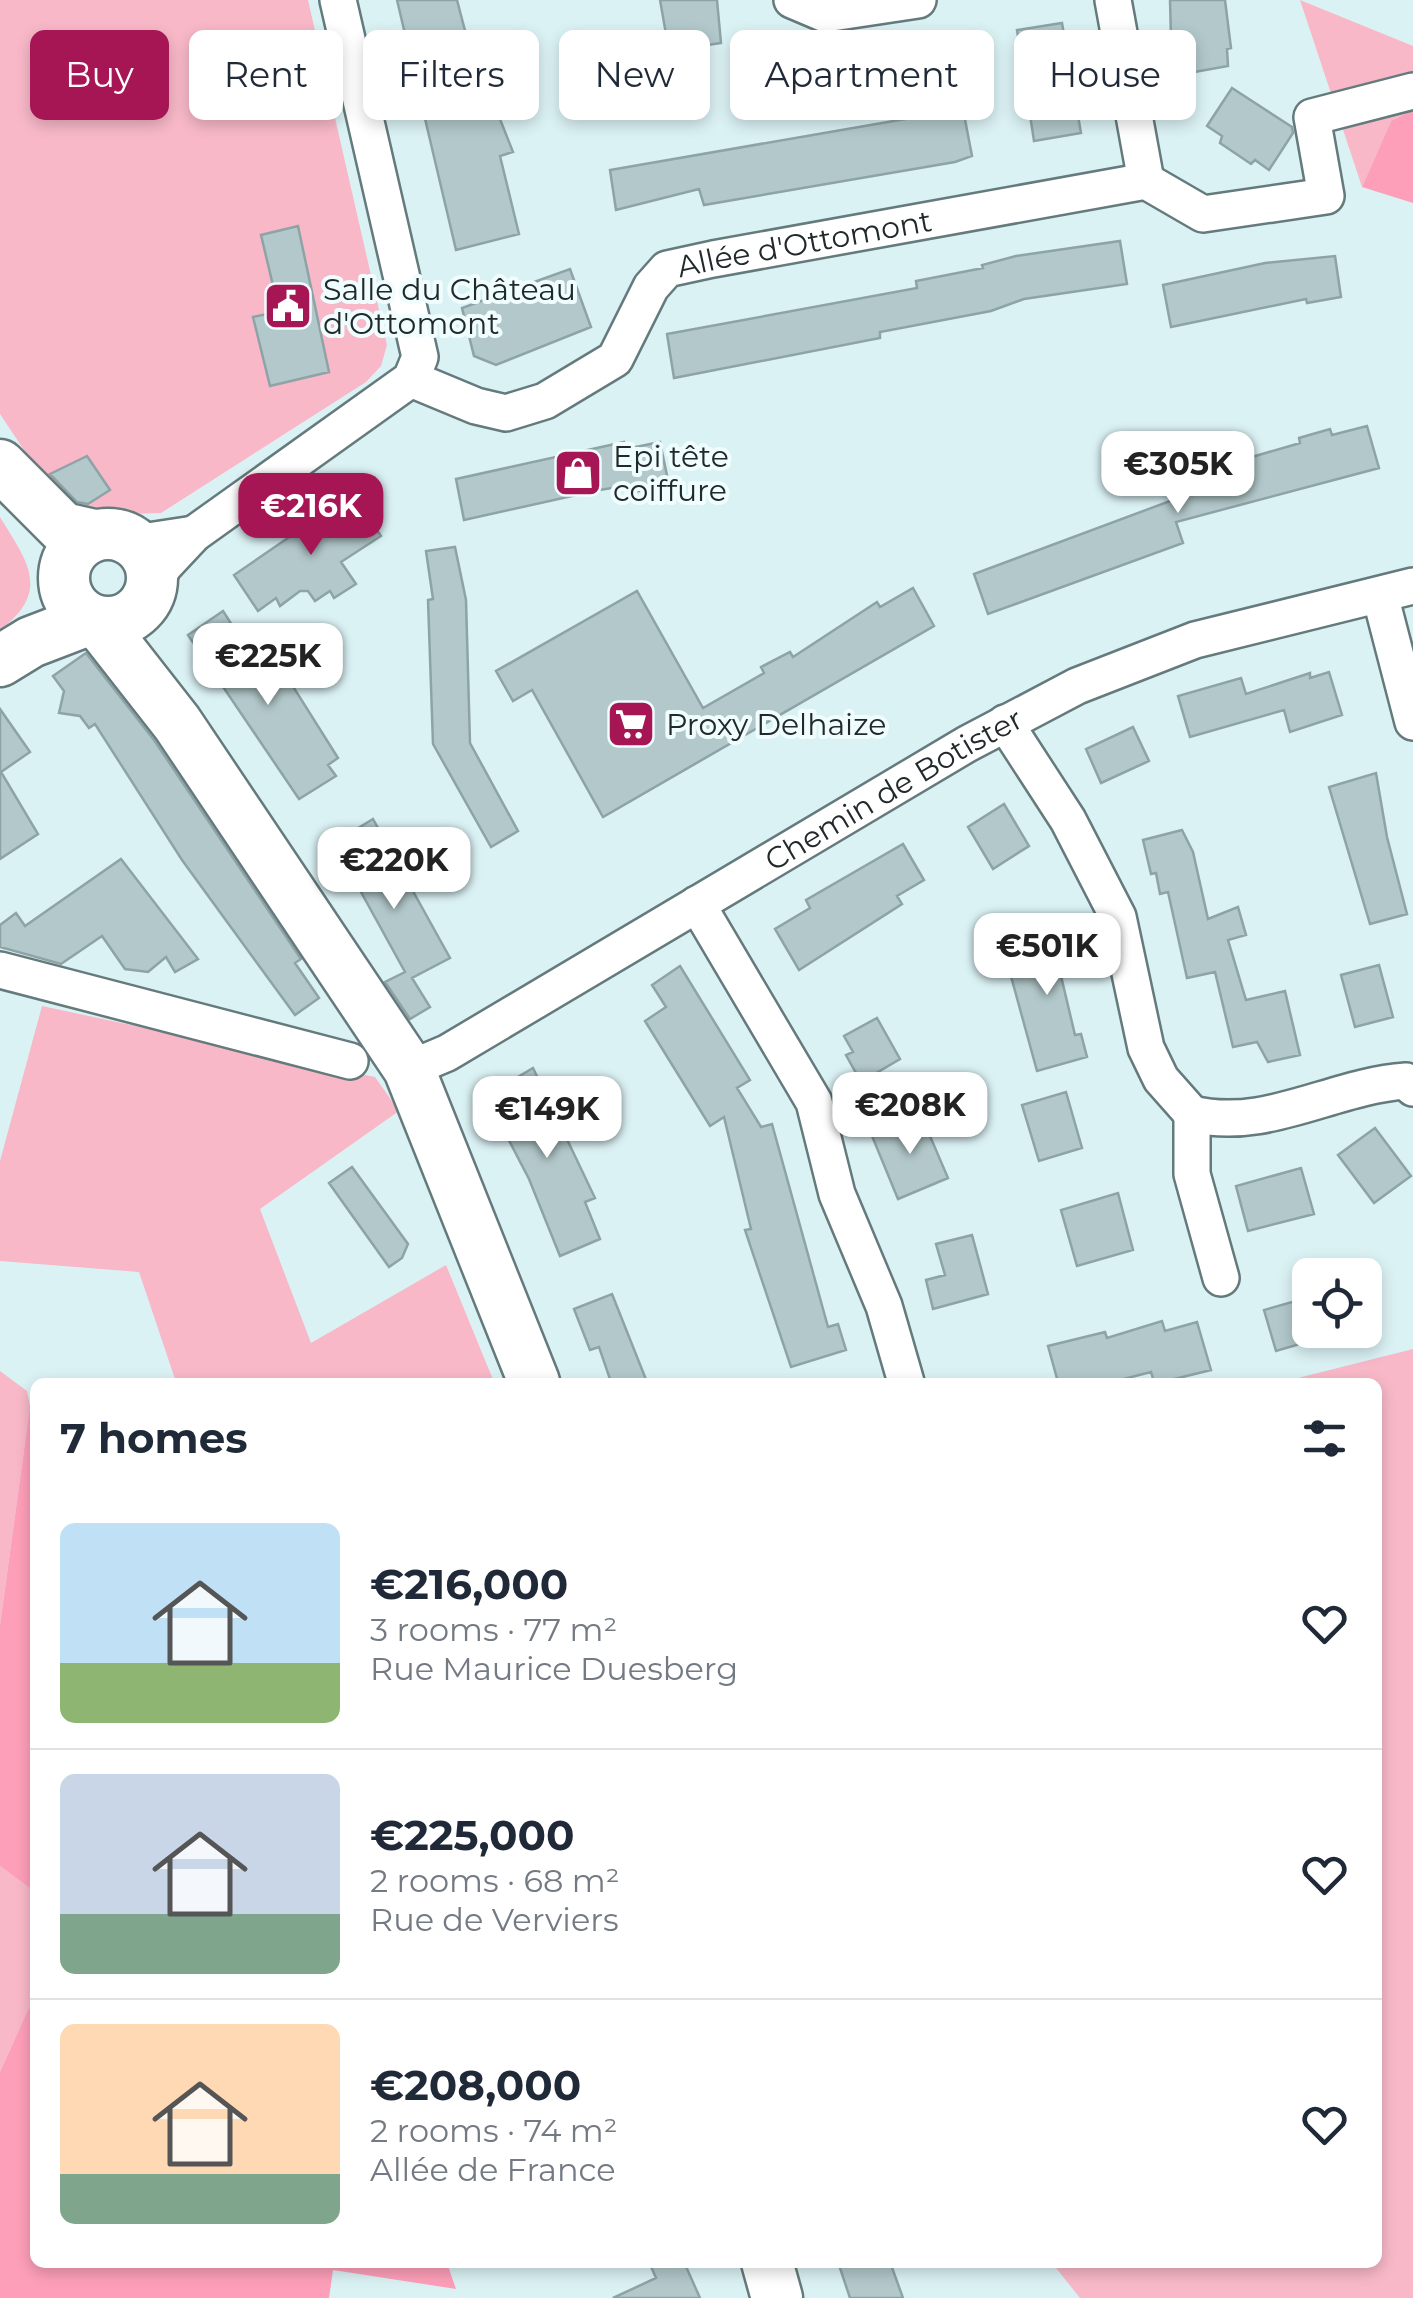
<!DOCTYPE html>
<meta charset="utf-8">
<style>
body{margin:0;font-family:Montserrat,sans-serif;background:#f6f6f7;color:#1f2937;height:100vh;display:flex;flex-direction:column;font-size:38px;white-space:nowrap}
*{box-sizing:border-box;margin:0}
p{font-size:32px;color:#747a83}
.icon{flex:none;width:55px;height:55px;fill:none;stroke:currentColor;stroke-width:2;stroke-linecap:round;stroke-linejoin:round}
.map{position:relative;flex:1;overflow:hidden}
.side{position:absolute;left:30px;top:1378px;width:1352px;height:890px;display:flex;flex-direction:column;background:#fff;border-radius:15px;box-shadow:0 5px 15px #0003}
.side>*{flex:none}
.hud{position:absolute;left:30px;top:30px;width:1355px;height:90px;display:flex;gap:20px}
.controls{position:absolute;left:1292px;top:1258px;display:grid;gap:20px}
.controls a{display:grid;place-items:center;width:90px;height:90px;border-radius:15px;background:#fff;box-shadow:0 5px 15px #0003;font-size:50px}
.price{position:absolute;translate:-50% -85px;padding:0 22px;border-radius:20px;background:#fff;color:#222;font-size:32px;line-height:65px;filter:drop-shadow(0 2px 5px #0008)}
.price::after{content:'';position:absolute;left:50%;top:60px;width:30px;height:22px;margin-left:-15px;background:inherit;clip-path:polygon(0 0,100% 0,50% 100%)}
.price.on{background:#a61554;color:#fff}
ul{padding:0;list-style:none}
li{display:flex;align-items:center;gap:30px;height:250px;padding:0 30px}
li+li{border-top:2px solid #e0e1e3}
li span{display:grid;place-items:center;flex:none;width:280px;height:200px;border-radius:15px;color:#555}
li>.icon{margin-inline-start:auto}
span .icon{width:120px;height:120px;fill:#fffc;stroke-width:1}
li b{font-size:42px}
h2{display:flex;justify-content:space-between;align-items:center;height:120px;padding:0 30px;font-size:42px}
.pill{padding:0 35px;border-radius:15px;background:#fff;box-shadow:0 5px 15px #0003;font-size:35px;line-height:90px}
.pill.on{background:#a61554;color:#fff}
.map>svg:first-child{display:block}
</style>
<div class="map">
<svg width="1413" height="2298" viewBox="0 0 1413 2298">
<rect width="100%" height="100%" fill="#dbf2f5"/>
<path fill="#f8b8c8" d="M0,0H308L387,345L381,366L366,382L161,513L68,516L0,414Z
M1300,0L1413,46V110L1391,121L1362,187Z
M0,517C27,561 52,591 0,630Z
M42,1006L375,1077L399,1111L260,1209L311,1343L446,1265L494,1382H176L139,1272L0,1261V1161Z
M1413,1349V2298H1080L1052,2263L1378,2262V1382H1282Z
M0,1371L27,1391L30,1406L0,1625Z
M0,1866L35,1892V1994L0,2072Z"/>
<path fill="#fe9fb9" d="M1413,110V203L1362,187L1391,121Z
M30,1406L35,1414V1892L0,1866V1625Z
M35,1994V2262L447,2263L456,2289L333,2270L329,2298H0V2072Z"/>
<path fill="#b2c8ca" stroke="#8ea3a6" stroke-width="2.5" d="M397,0H457L480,88L505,81L511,106L496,109L513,152L500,156L519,234L456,250Z
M660,0H717L721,43L669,51Z
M1170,0H1225L1231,48L1227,49L1228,66L1183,74L1171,38Z
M1062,23L1081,133L1034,141L1017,30Z
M1232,88L1292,127L1293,133L1269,170L1255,160L1251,164L1220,143L1222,136L1207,126Z
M963,109L972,156L955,162L704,205L699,189L616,210L610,170Z
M298,226L329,372L270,386L253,317L272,313L268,296L275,294L261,235Z
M1120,241L1127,284L1024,299L991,311L880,332V338L674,378L667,334L917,288L916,281L983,268L982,265L1016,256Z
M1335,256L1341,297L1307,303L1306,299L1171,327L1163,285L1265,263Z
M570,269L591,327L496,365L474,356L462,308Z
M1367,426L1379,468L1176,522L1183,543L988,614L974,574L1205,488L1200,472L1300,443L1299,438L1330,429L1332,435Z
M624,442L626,449L660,442L669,485L634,492L632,485L599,490L464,520L456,479Z
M87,456L110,490L88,504L77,502L50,474Z
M352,494L381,536L341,562L356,584L334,598L330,591L315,601L308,591H300L280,606L276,598L258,611L234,575Z
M455,547L466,600L470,743L518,831L491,847L433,744L428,600L433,599L426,551Z
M913,588L934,626L603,817L532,690L513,701L496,671L637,591L703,708L764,673L761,667L790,652L793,657L877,602L880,607Z
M223,611L264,675L274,668L284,684L289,680L338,758L328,765L336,776L299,799L188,635Z
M86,653L154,740L301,959L295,963L319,998L295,1015L182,860L95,724L89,728L80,716L59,713L64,691L53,676Z
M1329,672L1342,715L1290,732L1284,710L1190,737L1178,696L1241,678L1246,694L1310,673V678Z
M0,709L30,752L1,772L38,834L0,859Z
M1133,727L1149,761L1101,783L1086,749Z
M1376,773L1387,837L1407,914L1370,924L1329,787Z
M1004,804L1029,846L993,869L968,827Z
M373,819L450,958L412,978L430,1007L410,1019L385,982L405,972L334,843Z
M1182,830L1193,852L1208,919L1238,907L1246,935L1228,940L1246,1000L1285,991L1300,1055L1268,1062L1257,1042L1233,1047L1215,972L1187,978L1168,892L1160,894L1156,873L1151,874L1143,840Z
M903,844L924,880L897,896L902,904L799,970L775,929L810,908L806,900Z
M121,859L198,959L175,972L166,957L148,972L125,969L102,936L61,964L0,947V925L16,913L25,926Z
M1058,919L1074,972L1061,976L1075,1035L1081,1034L1087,1057L1037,1071L1009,969L1033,962L1024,929Z
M1379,965L1393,1017L1355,1027L1341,975Z
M680,966L750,1080L737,1088L761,1127L772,1124L828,1327L838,1324L846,1350L791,1367L745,1230L751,1229L724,1117L710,1126L645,1021L666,1007L652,985Z
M877,1018L900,1059L861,1082L846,1055L853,1052L844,1036Z
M533,1068L595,1198L585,1202L600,1239L560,1256L529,1179L486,1096Z
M1066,1092L1082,1148L1039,1161L1022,1105Z
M921,1115L948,1178L898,1199L872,1136Z
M1375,1128L1411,1176L1374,1203L1338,1155Z
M352,1167L408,1244L402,1258L389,1267L329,1183Z
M1301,1168L1314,1214L1248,1231L1236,1186Z
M1118,1193L1133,1250L1077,1266L1061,1210Z
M972,1235L988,1294L933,1309L926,1280L945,1275L936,1244Z
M612,1294L647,1382H611L599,1347L590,1350L574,1309Z
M1310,1297V1341L1276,1351L1264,1310Z
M1162,1321L1165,1331L1197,1322L1211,1370L1162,1382H1154L1151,1372L1112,1382H1058L1048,1346L1105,1332L1107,1338Z
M649,2262H684L700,2298H613L656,2278Z
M838,2262H890L903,2298H850Z"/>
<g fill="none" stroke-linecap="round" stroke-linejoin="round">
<g stroke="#657a7c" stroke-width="40">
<g id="street">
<path d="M792,0L825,14L918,0"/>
<path d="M1113,0L1146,181"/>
<path id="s1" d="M411,379L476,406L506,413L545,401L615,359L651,287L667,269L713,259L1146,181L1203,214L1326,196L1312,117L1413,91"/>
<path d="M135,543L194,534"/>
<path d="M151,589L164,566L194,534L411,379L420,357L338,0"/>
<path d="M1380,595L1413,722"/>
<path d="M1005,723L1068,820L1118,917L1146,1048L1161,1079L1192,1114C1267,1132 1332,1086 1406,1081L1413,1088"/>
<path d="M697,904L814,1102L837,1194L884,1306L906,1382"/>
<path d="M0,970L350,1061"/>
<path id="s2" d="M409,1069L447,1053L967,744L1077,686L1195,640L1413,586"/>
<path d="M1192,1114V1174L1221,1278"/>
</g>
</g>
<g stroke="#657a7c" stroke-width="55">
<path id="secondary" d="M0,465L63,528L94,535
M64 578a44 44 0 1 1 88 0a44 44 0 1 1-88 0Z
M98,622L177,723L409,1069L534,1382
M0,661L31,642L91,619
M767,2262L777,2298"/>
</g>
<use href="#street" stroke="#fff" stroke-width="35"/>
<use href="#secondary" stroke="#fff" stroke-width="50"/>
</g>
<defs>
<g id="civic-square" transform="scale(2.5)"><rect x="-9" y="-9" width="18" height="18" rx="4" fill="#a61554" stroke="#f0fdff"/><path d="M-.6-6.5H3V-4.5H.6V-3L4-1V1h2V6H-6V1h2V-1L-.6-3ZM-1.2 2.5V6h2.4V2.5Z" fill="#fff"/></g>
<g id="shop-square" transform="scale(2.5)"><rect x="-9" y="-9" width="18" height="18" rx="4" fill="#a61554" stroke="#f0fdff"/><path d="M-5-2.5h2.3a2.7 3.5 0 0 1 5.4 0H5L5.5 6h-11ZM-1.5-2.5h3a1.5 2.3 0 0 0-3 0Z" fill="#fff"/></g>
<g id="supermarket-square" transform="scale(2.5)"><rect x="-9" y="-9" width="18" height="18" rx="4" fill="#a61554" stroke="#f0fdff"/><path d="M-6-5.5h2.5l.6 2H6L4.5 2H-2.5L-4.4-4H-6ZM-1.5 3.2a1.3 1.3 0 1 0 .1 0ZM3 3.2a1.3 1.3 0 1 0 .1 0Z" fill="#fff"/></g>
</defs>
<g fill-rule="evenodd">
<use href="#civic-square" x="288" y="306"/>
<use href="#shop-square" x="578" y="473"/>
<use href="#supermarket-square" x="631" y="724"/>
</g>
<g text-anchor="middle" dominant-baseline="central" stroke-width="8" stroke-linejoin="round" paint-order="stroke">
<g font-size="30" fill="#21292a" stroke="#f0fdff">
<text stroke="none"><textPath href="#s1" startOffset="468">Allée d'Ottomont</textPath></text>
<text stroke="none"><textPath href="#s2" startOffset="560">Chemin de Botister</textPath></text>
</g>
<g font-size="30" fill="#21292a" stroke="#f0fdff" text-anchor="start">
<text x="323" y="289">Salle du Château<tspan x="323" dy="34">d'Ottomont</tspan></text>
<text x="613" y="456">Epi tête<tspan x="613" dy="34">coiffure</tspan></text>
<text x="666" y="724">Proxy Delhaize</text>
</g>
</g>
</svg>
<div class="controls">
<a><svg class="icon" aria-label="locate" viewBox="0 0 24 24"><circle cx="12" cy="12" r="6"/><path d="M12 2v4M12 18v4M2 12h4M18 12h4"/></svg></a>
</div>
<b class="price" style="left:1178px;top:516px">€305K</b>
<b class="price on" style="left:311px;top:558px">€216K</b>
<b class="price" style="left:268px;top:708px">€225K</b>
<b class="price" style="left:394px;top:912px">€220K</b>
<b class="price" style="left:1047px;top:998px">€501K</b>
<b class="price" style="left:910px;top:1157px">€208K</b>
<b class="price" style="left:547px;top:1161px">€149K</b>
<div class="hud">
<a class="pill on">Buy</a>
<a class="pill">Rent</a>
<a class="pill">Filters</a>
<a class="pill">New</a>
<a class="pill">Apartment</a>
<a class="pill">House</a>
</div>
<section class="side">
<h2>7 homes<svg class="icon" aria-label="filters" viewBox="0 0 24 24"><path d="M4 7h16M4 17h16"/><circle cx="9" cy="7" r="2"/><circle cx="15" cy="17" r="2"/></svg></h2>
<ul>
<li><span style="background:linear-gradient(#bfe0f5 70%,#8fb573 0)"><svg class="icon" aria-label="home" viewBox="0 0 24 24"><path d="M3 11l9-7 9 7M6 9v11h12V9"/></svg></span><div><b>€216,000</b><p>3 rooms · 77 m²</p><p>Rue Maurice Duesberg</p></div><svg class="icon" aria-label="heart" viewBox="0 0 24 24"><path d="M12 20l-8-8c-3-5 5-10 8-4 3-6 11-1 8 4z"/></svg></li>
<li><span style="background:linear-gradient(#c9d6e8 70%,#7fa58c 0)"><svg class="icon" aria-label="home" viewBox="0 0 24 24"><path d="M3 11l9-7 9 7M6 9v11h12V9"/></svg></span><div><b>€225,000</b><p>2 rooms · 68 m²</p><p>Rue de Verviers</p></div><svg class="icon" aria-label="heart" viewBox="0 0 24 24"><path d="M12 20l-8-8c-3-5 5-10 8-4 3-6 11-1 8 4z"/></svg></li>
<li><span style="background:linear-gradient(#ffd9b3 75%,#7fa58c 0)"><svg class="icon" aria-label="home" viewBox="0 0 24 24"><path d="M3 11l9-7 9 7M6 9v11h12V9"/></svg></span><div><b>€208,000</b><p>2 rooms · 74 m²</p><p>Allée de France</p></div><svg class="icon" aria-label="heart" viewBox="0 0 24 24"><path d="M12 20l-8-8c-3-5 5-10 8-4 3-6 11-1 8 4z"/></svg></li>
</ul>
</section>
</div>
